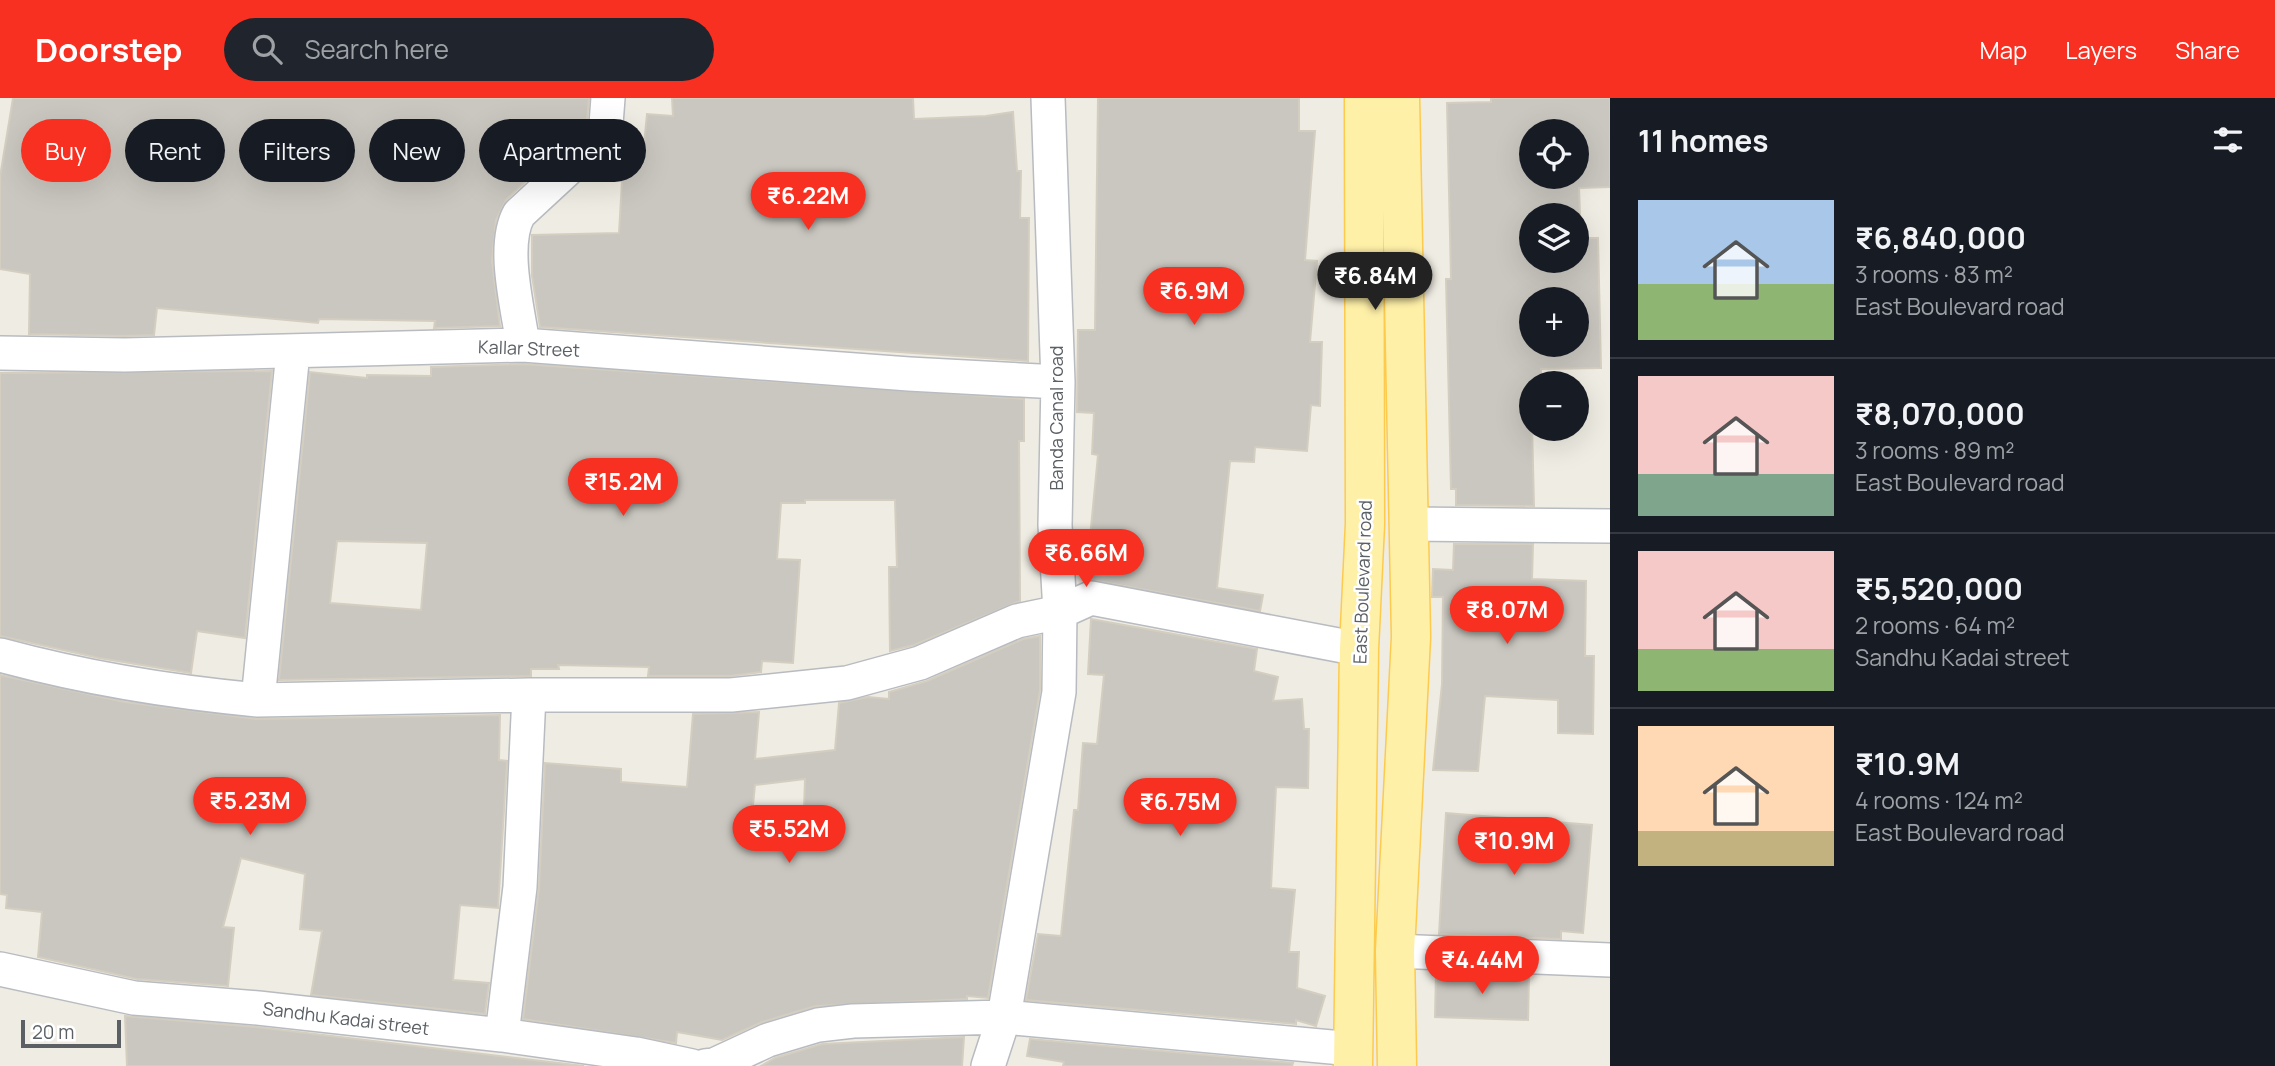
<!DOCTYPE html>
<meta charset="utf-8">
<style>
body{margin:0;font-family:Manrope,sans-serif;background:#20242c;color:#f1f3f6;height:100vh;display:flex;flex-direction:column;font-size:26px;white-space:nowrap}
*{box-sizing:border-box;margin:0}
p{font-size:23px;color:#9ea1a6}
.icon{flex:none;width:38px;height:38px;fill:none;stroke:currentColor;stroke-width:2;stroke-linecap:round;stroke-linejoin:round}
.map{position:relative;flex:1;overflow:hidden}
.side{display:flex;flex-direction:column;background:#171b24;width:665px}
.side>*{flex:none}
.hud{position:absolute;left:21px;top:21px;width:665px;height:63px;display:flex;gap:14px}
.buttons{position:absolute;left:1519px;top:21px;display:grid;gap:14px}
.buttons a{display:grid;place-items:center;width:70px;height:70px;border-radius:50%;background:#171b24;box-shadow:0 7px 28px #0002;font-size:35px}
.scale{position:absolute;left:21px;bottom:18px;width:100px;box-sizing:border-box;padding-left:7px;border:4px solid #5b6065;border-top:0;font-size:19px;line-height:24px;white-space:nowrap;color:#5b6065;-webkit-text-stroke:5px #fff;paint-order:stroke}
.price{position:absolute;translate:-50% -60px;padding:0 16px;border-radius:24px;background:#f73021;color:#fff;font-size:23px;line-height:46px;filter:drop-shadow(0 2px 4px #0008)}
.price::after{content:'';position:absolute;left:50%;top:42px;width:21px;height:16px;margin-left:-10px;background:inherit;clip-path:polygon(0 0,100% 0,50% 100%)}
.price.on{background:#222;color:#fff}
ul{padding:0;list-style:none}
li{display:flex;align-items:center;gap:21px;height:175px;padding:0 28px}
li+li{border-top:2px solid #363941}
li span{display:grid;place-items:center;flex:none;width:196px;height:140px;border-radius:0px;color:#555}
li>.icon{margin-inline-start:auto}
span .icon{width:84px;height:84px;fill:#fffc;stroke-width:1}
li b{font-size:30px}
h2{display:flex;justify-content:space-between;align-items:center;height:84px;padding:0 28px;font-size:30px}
.chip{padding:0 24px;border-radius:32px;background:#171b24;box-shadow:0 7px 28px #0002;font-size:24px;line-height:63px}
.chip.on{background:#f73021;color:#fff}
header{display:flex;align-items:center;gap:42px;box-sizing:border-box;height:98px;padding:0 35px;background:#f73021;color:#fff}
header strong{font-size:33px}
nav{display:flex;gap:38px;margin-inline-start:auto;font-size:24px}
.search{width:490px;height:63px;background:#20242c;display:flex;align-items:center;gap:18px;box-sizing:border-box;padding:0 24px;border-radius:38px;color:#9ea1a6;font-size:26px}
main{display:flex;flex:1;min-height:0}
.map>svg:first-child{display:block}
</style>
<header>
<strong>Doorstep</strong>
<div class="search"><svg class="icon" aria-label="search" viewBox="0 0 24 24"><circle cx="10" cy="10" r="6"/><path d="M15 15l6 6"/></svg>Search here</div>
<nav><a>Map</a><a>Layers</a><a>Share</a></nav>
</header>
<main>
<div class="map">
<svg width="1610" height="968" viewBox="0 0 1610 968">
<rect width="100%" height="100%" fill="#efece3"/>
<path fill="#cac7c0" stroke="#d4cec1" stroke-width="2" fill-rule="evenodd" d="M13,0H589V1L587,21L582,31L567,46L529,47L530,79L506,102L496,122L492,163L500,228L434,230L435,223L319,221L318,225L157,210L154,237L125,238L29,236L30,176L0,171V79Z
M672,0H913L914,21L986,18L1013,14L1017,73H1021L1020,120H1029L1028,263L540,229L532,178V137L619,135L623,66L642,67L647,16L673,18Z
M1098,0H1299V33H1315L1305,162L1317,163L1310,244H1322L1320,308L1311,307L1307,353L1255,349L1254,364L1230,363L1217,490L1263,497L1260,513L1086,481L1098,357L1092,356L1094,315L1077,314L1078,232H1095Z
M1491,0H1610V89L1579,90L1581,140H1598L1601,270L1541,271V285H1531L1534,408L1456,407V391H1451L1446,181H1451L1447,5L1491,4ZM1531,33H1577V79H1531ZM1531,117H1577V163H1531ZM1531,201H1577V247H1531Z
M523,266L1024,301V343H1019L1020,503L914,547L890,553L889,469H897L895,402H805V405H781L777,461L800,462L793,565L762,563L761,574L730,578H648L649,569L558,567L559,571H531V578L279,582L310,274L367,280V277L431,278V269ZM337,443L427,445L421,512L330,505Z
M272,273L245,540L197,533L191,575L99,560L0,538V275Z
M1454,446H1533L1532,481L1586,483L1585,558H1594L1593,636L1558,635V602L1485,598L1478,673L1433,672L1442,586L1443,499H1432L1433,471L1453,472Z
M1091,521L1257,551L1254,573L1278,579L1273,603L1302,601L1304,631H1309L1308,690L1276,689L1271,790L1295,792L1289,854H1299L1297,890L1325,898L1316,928L1296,922V926L1026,902L1038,836L1061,838L1074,712H1078L1083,645L1097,646L1104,577L1088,576Z
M1040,538V592L988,900L967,898V901L816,908L762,924L722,942L677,934L676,945L523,921L539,790L545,665L621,671V684L687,689L693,616L759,614L755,661L835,652L839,605L868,599L889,601V594L927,583L1023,541ZM805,681L803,740L750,737L755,687Z
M0,577L125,604L256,621L500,617L499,662L507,663L498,810L460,807L453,882L489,885L485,916L311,897L322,833L300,831L305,776L241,760L223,829L234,830L228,888L137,881L38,859L42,814L6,810L7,797L0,796Z
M1446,715L1592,727L1583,835L1561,833V841L1439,836Z
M1436,874L1529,878L1528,922L1435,919Z
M125,918L256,929L584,968H127Z
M964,939L962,968H761L775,960L822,946Z
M1030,941L1293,965L1292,968H1063L1064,964L1027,958Z"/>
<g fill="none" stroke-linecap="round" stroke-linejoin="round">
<g stroke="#b8bbc0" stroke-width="36">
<path id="minor" d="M523,247C518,210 501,148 519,116L598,43L606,26L608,0
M293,254L258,602L529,597H731L847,585L920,565L1017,523L1060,514L1091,500L1359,551
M0,255L125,257L523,247L909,276L1058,284
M1409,426L1610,428
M0,557C85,580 170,594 258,602
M1395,853L1610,862
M0,871L134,900L258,910L502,937L636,956L692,968
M502,937L520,789L529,597
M705,968L714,967L768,942L818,927L853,923L1004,919L1353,951
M988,968L1004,919L1059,594L1060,514L1055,427L1058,284L1048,0"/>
</g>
<g stroke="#fdca4e" stroke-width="41">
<path id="major" d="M1353,968L1359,551L1365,426L1364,0
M1397,968L1395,853L1411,539L1400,0"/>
</g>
<use href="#minor" stroke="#fff" stroke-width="33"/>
<use href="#major" stroke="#fff0a8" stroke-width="38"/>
</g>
<g text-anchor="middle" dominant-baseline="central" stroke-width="5" stroke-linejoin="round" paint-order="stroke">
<g font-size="18" fill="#5b6065" stroke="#fff">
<text transform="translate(529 250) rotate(2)">Kallar Street</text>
<text transform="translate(1056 320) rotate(-90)">Banda Canal road</text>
<text transform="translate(1362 484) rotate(-88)">East Boulevard road</text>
<text transform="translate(346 920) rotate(7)">Sandhu Kadai street</text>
</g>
</g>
</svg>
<div class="buttons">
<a><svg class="icon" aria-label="locate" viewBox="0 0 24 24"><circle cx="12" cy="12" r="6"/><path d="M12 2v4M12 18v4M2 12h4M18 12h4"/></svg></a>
<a><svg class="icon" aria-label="layers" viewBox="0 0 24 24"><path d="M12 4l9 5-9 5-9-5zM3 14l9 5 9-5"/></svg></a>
<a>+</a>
<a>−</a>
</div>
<div class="scale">20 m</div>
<b class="price" style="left:808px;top:134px">₹6.22M</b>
<b class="price on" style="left:1375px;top:214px">₹6.84M</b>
<b class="price" style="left:1194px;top:229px">₹6.9M</b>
<b class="price" style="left:623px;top:420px">₹15.2M</b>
<b class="price" style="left:1086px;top:491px">₹6.66M</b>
<b class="price" style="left:1507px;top:548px">₹8.07M</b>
<b class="price" style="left:250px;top:739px">₹5.23M</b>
<b class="price" style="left:1180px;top:740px">₹6.75M</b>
<b class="price" style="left:789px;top:767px">₹5.52M</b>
<b class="price" style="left:1514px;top:779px">₹10.9M</b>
<b class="price" style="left:1482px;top:898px">₹4.44M</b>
<div class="hud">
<a class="chip on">Buy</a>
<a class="chip">Rent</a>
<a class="chip">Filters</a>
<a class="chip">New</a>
<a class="chip">Apartment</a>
</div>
</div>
<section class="side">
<h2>11 homes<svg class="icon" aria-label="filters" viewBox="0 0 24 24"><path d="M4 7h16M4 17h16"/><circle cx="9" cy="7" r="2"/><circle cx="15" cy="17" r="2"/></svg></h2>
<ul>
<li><span style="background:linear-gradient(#a9c7e8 60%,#8fb573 0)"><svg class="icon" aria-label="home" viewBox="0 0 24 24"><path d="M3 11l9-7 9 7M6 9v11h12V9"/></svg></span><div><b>₹6,840,000</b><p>3 rooms · 83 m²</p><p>East Boulevard road</p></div></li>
<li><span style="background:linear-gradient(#f6c9c9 70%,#7fa58c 0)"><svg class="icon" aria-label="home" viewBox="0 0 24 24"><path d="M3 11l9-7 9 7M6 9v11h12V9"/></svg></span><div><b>₹8,070,000</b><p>3 rooms · 89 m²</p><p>East Boulevard road</p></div></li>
<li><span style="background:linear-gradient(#f6c9c9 70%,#8fb573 0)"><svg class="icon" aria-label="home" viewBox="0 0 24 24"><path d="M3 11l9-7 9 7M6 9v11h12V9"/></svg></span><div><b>₹5,520,000</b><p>2 rooms · 64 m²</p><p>Sandhu Kadai street</p></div></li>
<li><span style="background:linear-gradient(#ffd9b3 75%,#c2b280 0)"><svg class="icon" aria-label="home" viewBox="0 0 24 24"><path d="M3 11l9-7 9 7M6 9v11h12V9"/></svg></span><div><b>₹10.9M</b><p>4 rooms · 124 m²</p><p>East Boulevard road</p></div></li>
</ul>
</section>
</main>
